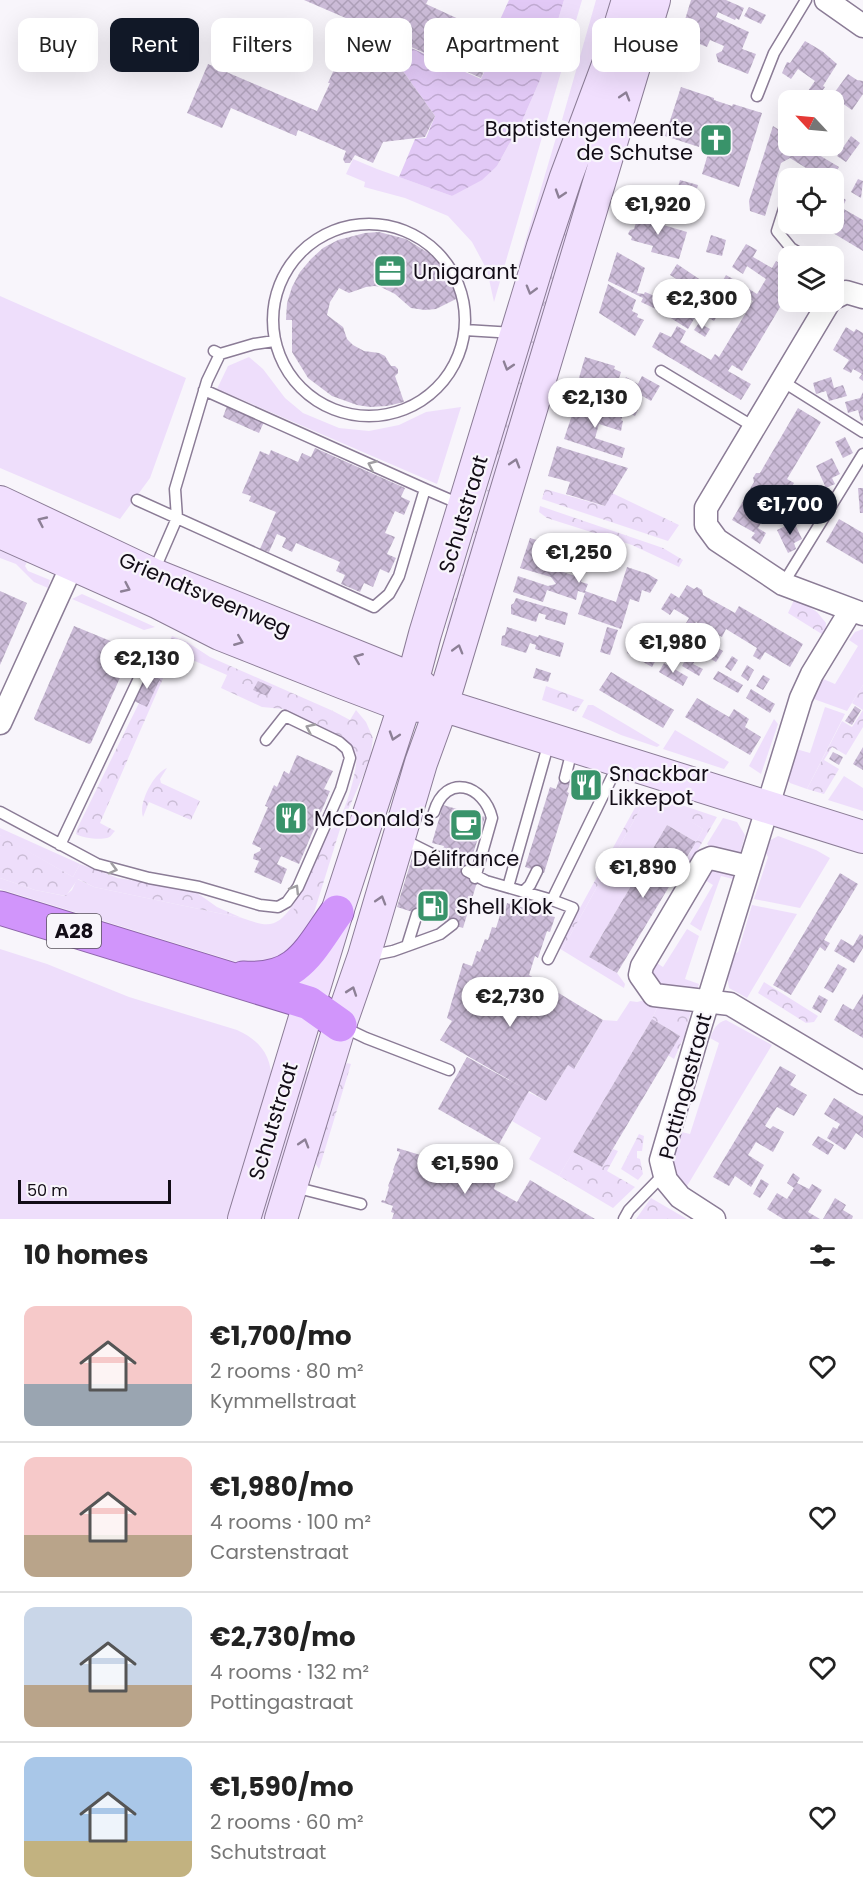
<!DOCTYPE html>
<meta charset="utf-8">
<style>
body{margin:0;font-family:Poppins,sans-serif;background:#f2f2f2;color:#222;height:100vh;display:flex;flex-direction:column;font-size:22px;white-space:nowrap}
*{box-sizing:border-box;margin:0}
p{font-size:20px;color:#767676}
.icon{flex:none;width:33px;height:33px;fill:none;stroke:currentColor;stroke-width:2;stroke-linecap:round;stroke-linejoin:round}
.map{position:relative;height:1219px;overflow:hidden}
.panel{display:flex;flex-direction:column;background:#fff;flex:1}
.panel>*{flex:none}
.top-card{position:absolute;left:18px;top:18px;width:828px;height:54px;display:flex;gap:12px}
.needle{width:39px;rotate:296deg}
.fabs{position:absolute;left:778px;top:90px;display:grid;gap:12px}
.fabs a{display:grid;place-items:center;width:66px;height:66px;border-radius:12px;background:#fff;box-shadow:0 6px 24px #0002;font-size:30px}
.scale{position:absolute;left:18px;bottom:15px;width:153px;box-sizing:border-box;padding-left:6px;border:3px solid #120c16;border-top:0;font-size:16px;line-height:21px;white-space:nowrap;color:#120c16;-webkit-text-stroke:4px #f8f5fb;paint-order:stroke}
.price{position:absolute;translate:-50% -51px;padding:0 14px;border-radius:21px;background:#fff;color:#222;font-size:20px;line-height:39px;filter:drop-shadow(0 2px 3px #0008)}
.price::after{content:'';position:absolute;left:50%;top:36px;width:18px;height:14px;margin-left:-9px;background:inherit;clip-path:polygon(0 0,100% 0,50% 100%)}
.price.current{background:#111827;color:#fff}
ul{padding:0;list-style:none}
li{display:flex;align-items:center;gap:18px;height:150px;padding:0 24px}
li+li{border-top:2px solid #e0e0e0}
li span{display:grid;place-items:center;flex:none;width:168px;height:120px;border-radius:12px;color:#555}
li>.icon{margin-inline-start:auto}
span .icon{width:72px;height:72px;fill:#fffc;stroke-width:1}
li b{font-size:26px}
h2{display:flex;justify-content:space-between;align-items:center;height:72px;padding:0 24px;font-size:26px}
.pill{padding:0 21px;border-radius:12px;background:#fff;box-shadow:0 6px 24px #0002;font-size:21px;line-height:54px}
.pill.current{background:#111827;color:#fff}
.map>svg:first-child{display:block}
</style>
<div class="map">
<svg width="863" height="1219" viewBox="0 0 863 1219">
<defs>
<pattern id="forest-crowns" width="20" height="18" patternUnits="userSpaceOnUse" patternTransform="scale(1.5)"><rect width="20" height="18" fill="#eedefb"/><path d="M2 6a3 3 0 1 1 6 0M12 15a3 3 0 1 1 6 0" fill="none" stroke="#cbbdd6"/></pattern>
<pattern id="water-waves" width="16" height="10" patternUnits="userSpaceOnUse" patternTransform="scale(1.5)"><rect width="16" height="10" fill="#e2c9f6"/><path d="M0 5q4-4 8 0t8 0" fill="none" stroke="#c1abd2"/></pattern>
<pattern id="building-cross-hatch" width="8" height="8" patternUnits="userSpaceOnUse" patternTransform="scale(1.5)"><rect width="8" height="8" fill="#ccbcd8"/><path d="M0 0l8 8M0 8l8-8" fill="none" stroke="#aea0b9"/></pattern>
</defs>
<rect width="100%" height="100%" fill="#f8f5fb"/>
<path fill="#eedefb" d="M564,0H582L494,302L487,270L472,242L448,216L405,198L364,187L365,182L346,174L353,159L377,169L452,196L497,166L522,121L540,80Z
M596,0H622L580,126L562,120Z
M558,131L575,135L523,269L518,266Z
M0,296L186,378L150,478L120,519L0,468Z
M249,357L263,369L285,398L303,413L339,428L369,431L399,425L426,412L461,407L437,484L217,389L228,366Z
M0,537L32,552L25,566L28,571L50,580L48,588L34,582L16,564L0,558Z
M82,594L155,627L144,630L72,599Z
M863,629V685L847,711L811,698L821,678L835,684L858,646L849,640L855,632Z
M588,705H593L660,745L657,747L621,735L582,717Z
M825,707L845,714L807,789L790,783L786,776L796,749L810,753Z
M774,719L778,724L761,774L749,766Z
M675,730L729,762L724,769L663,749Z
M844,776L863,788V811L828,800Z
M648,795L664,799L662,803L703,829L696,842L667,825L589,957L617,973L625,984L624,988L562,950Z
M723,818L737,822L745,835L740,855L712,849L707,844Z
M0,828L80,864L73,877L4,838L0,835Z
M778,836L816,850L830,858L800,908L754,899L768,857L764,850L767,842Z
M709,866L735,873L733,879L721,876L701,931L690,924L713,885L700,877Z
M0,878L35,890L65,896L72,890L77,879L94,887L242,918C268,927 276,929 293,905L296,916H313L307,935L296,949L256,968L0,889Z
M752,905L797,914L747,998L729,988L726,970L731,955L738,952Z
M687,929L699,936L685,979L699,984L697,990L657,987L650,981L652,960L663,967Z
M0,949L47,964L129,997L237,1030C261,1041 271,1055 272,1082L233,1219H0Z
M645,1000L660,1001L652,1019L559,1176L529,1159L541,1138L512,1121L528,1092L546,1101L568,1065L575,1068L603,1020L617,1021L630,1001L637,1002Z
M726,1020L772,1045L684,1191L670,1166L677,1131L690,1134L719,1043L710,1038C714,1029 716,1023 726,1020Z
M301,1070L309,1072L265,1219H257Z"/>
<path fill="url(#forest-crowns)" d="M589,142L597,144L451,632L446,628L494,467L513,371Z
M545,489L604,506L612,493L679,525L668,541L542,499Z
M540,506L663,548L683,560L679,567L632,545L547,518L539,512Z
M795,598L817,612L826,623L825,636L788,613Z
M172,636L187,642L210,657L333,711L350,720L356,710L366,722L373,738L370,760L341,826L313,916H295L293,905L324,833C328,831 333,829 336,826C345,812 359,768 356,753L332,734L283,709L262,707L221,688L227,675L188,658L181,672L168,667L100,823L115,831C112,834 111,837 107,838C99,840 82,838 76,834L77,829Z
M863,685V727L846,755L832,747L824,760L839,769L824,794L807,789L842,721L852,727L863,710L852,703Z
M546,686L584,700L576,712L542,700Z
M167,768L160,779L161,783L200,801L191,820L149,802L143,817C138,803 154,773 167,768Z
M624,787L648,795L562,950L558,948L637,804L618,798Z
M664,799L717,817L689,865L685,862L703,829L661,804Z
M0,835L73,877L80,864L118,878L193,890L217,907L242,918L94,887L78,879L66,896L35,890L0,878Z
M764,982L818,1016L814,1022L806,1023L758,993Z
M660,1001L683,1004L691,1011L684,1037L674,1059L668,1055L680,1036L652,1019Z
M347,1063L351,1064L319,1169L315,1163L318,1151L341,1071Z
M639,1134L644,1136L642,1151H637V1158L640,1159L643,1174L638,1180L621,1169Z
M613,1149L618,1151L607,1171L635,1187L613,1208L559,1176L573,1152L602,1167Z
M651,1198L687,1219H636Z"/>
<path fill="url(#water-waves)" d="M509,0H564L540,80L522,121L497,166L482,180L452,196L399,177L415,139L426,138L435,116L400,67L409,47L481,79L499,38L493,35Z"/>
<path fill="url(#building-cross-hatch)" d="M304,0H428L426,4L487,32V34L491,36L494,44L492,53L497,56L499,60L494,64L488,62L481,78L409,46L400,67L435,116L425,137L383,142L373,163L355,155L350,163H345L343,159L346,151L298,130L296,136L231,108L222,128L187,113L208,64L317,111L330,83H328L355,22Z
M691,0H726L744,8L739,20L736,18L735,20L718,12L716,17L749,32L742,49L756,54L748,74L718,62L716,54L722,51L724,46L710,40L707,47L680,36Z
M749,7L766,15L761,24L744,16Z
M805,41L822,51L837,64L823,86L825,87L817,98L808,91L815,81L798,69L791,79L782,73L787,62L790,63Z
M848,74L857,80L863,81V94L852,110L842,103L834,114V100H829Z
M681,87L714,98V100L732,106L733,104L762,113L739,187L702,174L710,147L700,144L699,147L665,136Z
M773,126L789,136V146H804L839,167L832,178H822L790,158L781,163L765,216L750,211L749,201Z
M851,136L860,143L846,162L837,156Z
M858,179L863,181L861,198L851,192Z
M680,180L698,185L692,207L678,202L674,219L640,210L642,198L644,196H650L652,187L661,189L662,186L677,190Z
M839,195L846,200L842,208L863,220V251L818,224H834V204Z
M639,213L662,219L660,224L687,232L679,259L651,252L653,246L631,240L632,237L628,234L630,230L634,229Z
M379,232L406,239L430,254L442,266L452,282L458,298L436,309L425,310L411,308L395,294L381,287L374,286L366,287L349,293L339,288L330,302L327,315L343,327L347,339L353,345L364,351L379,353L385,356L391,366H395L398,369V373L395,376L404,402L387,406L370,407L357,405L332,396L308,378L292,352V320H286L287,303L292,287L300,272L311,259L323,248L338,240L365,233Z
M711,235L726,240L722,256L706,252Z
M746,244L757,250L753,257L772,268L776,261L789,269V292L742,371L732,365L728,371L751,384L741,400L652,347L660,332L671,337L677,326L686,331L680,342L711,360L715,354L719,357L753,301L745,296L749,289L757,294L766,279L747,266L743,274L732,267Z
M617,252L645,268L637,293L644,294L645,292L662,299L658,310L641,302L643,298L608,281Z
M677,264L711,287L705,297L670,275Z
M726,275L738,282L734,289L722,282Z
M608,284L636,300L632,311L638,314L637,317L644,320L635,336L599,313Z
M684,286L706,299L688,329L666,315Z
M717,291L728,298L724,305L713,299Z
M708,307L719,313L714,321L703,314Z
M699,323L710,329L705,337L694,330Z
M846,327L854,332L856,329L863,333V381L859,378L862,374L853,369L851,373L843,369L849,360L833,350Z
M585,357L615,366L614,369L621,372L617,385L634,394L629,402L607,391L606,394L577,385Z
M642,376L660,386L651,401L622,384L626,377L638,384Z
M831,377L834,388L843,385L847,396L829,401L826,391L816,394L813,383Z
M863,392V420L861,421L858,410L848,413L845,402L860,398Z
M615,396L638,410L635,416L611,404Z
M227,406L264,422L259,433L223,417Z
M575,406L601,414L604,406L624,413L621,420L623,421L621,431L599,424L595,438L625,448L622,458L564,439Z
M798,408L821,422L787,479L794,483L790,490L783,486L758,528L766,533L760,544L751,538L755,533L732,520L754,482L753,478L756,473H760Z
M845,437L853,453L843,458L835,442Z
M557,446L628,468L605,506L566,494L570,482L548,476Z
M315,448L405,488L401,497L410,501L404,515L395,511L385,533L395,537L387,554L396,558L389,573L380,569L373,587L364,583L360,592L341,584L345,575L336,571L340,562L296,543L292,552L282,547L286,538L277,534L269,552L260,549L276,512L249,501L251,496L242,493L260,451L269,455L271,450L298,462L302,453L311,457Z
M832,458L840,474L832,478L835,484L826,488L816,466Z
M858,488H863V513H860Z
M813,490L821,507L813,511L815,516L807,520L796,498Z
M839,519L863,533V564L826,542Z
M794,522L802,539L794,543L796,549L788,553L777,530Z
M530,538L560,547L557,557L561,558L562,555L578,560L587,569L585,573L555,563L553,569L582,578L581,582L588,584L585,591L616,602L627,567L648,574L658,580L650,593L642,590L639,602L630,599L621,629L578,614L585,593L578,591L576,600L547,590L543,602L513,592L518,576L548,586L556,584L551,577L520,568Z
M687,585L694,589L697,587L702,590L703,595L735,613L739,606L803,644L790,667L765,652L760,660L753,656L757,648L726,629L722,637L712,632L707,641L699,637L705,627L696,622L691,632L683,628L689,618L674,609L670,615L661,609L671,593L679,598Z
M0,591L27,603L0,665Z
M516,598L568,613L565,625L545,619L546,615L539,613L536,622L511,614V605L514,603Z
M74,626L130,649L131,652L127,663L133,666L130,674L123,671L91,743L89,744L35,720L34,718Z
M507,627L538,637L539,635L564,643L560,657L535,649L536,645L530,643L526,653L501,645L502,636L505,635Z
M607,627L618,630L610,655L600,652Z
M657,636L664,640L657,652L650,647Z
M633,644L657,658L652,667L627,653Z
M673,646L680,650L673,661L666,657Z
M716,647L723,651L716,662L709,658Z
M688,655L696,660L693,664L703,669L699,676L682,666Z
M732,656L738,660L731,671L725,667Z
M664,663L688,677L683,686L659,672Z
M747,665L754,670L748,681L741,676Z
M536,668L551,673L548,682L533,678Z
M718,671L743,685L738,693L713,679Z
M611,672L674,710L663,728L599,690Z
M146,673L160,679L147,707L134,701Z
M763,675L770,679L763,690L756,686Z
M258,681L272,687L267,696L253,690Z
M751,689L775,704L770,713L746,698Z
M697,698L729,717L734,709L749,719L745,727L761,737L750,755L685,717Z
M855,706L861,710L852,725L845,721Z
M863,747V770L853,764Z
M833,752L843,757L839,765L829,759Z
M297,755L333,771L324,789L330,791L299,864L281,856L277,864L287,869L281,884L254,872L259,861L253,859L254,854L260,851L261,848L252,844L268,807L265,806L274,785L277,787L284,771L289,774Z
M579,773L597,779L592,796L574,791Z
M560,777L571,780L567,792L569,793L544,873L525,867L550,787L556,789Z
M443,805L485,817L466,875L478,879L463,928L397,907L412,858L438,866L444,846L432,843Z
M667,825L696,842L617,973L589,957Z
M840,873L858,884L824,940L830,943L825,951L820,947L791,995L773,985Z
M507,903L555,917L550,932L547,931L538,958L535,956L529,975L603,1020L574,1069L568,1065L546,1101L529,1091L499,1144L438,1109L467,1057L525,1089L440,1040L452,1021L447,1018L463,963L472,966L477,951L480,952L485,939L488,940L492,927L496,928L500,915L503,916Z
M860,934L863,936V948L854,963L834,951L841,939L853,946Z
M838,964L847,969L833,993L824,988Z
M863,994V1038L834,1020L843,1004L853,1010Z
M819,995L828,1000L821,1013L812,1008Z
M652,1019L680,1036L602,1167L573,1152Z
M780,1066L796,1075L790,1085L807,1095L794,1116L777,1107L773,1113L765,1126L770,1129L773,1126L784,1132L773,1152L756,1142L748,1155L764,1165L751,1187L735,1176L729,1186L713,1177Z
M834,1098L863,1116V1138L856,1133L845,1150L827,1138L833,1127L837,1129L840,1124L824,1114Z
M818,1136L834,1145L828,1155L812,1145Z
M397,1148L497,1178L494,1189L517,1202L530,1180L595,1219H392L394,1213L391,1212L393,1206L381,1202L382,1200L385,1201L389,1187L388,1186L394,1171L393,1170L400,1152L397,1151Z
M793,1173L800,1178L797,1183L809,1189L812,1184L822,1190L808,1212L820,1219H783L767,1209L777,1193L787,1199L794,1188L787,1183Z
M761,1179L769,1184L760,1198L753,1194Z
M835,1198L846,1205L843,1210L853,1216L852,1219H823Z"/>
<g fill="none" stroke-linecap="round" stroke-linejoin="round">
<g stroke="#8b7c96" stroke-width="13">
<path id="lane" d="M757,96L774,53L806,0
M789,193L777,231L791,248L804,256
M273 320a96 96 0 1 1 192 0a96 96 0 1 1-192 0Z
M834,279L846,292
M465,330L514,333
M220,354L254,344L274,341
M661,371L754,427
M782,381L863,432
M204,390L425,489
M137,500L374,607L389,594L399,576L425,489L462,505
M154,571L177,518L175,489L207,381L220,354L214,351
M783,584L863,454
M565,778L572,750
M0,812L97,864L149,878L199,887L260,905L278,907L287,902L298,887L341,789L350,758L347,749L339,742L285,716L266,740
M434,812C446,772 484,785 492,818L475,878
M400,838L440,858
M60,845L150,655
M467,871L486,881L552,900L613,775L616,763
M508,887L549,742
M523,892L530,885L537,871
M407,946L440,934L453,924
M368,956L393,951L407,946L417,914
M548,959L573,908L552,900
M343,1027L366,1038L449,1070
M294,1187L361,1204
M624,1219L629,1210L664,1174"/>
</g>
<g stroke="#8b7c96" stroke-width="25">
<path id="street" d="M826,0L863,26
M834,298L846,292L863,297
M829,302L706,508V525L717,540L783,584L863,614
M0,723L79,550
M749,867L711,858L704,861L642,966L640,975L654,995L730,1004L863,1083
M714,1219L680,1197L666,1180L661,1160L697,1037L801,698L812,674L851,610"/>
</g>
<g stroke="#8b7c96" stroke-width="34">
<path id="secondary" d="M0,502L152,574L413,679L428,693
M0,532L159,603L220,634L344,683L404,706L442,705L863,837
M244,1219L337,912L413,679L425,634L543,246L566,177L609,62L628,0
M281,1219L340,1025L364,956L421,763L442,705L654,0"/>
</g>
<g stroke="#8e65ab" stroke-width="35">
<path id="highway" d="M0,908L309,1003L340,1025
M243,978C298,982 309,951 337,912"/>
</g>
<use href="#lane" stroke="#fff" stroke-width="10"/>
<use href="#street" stroke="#fff" stroke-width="22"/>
<use href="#secondary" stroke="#f1dffe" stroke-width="32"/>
<use href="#highway" stroke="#d195fb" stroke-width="33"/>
</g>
<defs><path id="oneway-chevron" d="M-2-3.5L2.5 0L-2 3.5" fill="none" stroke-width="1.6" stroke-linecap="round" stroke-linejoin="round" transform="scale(1.5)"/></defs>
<g stroke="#8d8096">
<use href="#oneway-chevron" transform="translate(625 96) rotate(-73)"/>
<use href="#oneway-chevron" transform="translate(560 194) rotate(108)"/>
<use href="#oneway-chevron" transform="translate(531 290) rotate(106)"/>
<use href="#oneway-chevron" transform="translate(508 366) rotate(107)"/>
<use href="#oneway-chevron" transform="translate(515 463) rotate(-73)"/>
<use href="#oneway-chevron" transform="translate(42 521) rotate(-155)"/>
<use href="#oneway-chevron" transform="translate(126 588) rotate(25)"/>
<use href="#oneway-chevron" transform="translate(239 641) rotate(22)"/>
<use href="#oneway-chevron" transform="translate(458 649) rotate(-74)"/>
<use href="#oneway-chevron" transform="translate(358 658) rotate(-158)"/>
<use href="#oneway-chevron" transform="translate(394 736) rotate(108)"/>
<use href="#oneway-chevron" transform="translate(381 900) rotate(-73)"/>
<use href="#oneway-chevron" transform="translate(352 991) rotate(-71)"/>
<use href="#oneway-chevron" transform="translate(304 1143) rotate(-73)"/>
</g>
<g stroke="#a09ea2">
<use href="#oneway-chevron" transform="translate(372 465) rotate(-156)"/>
<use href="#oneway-chevron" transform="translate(310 728) rotate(-155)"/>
<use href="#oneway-chevron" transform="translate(113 869) rotate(15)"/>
<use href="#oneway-chevron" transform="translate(295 889) rotate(-58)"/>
</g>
<defs>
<g id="church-square" transform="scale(1.725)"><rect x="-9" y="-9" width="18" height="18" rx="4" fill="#39936a" stroke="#f8f5fb"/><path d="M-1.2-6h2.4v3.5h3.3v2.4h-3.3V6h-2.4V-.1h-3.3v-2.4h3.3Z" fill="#fff"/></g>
<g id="office-square" transform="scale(1.725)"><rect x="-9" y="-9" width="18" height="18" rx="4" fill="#39936a" stroke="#f8f5fb"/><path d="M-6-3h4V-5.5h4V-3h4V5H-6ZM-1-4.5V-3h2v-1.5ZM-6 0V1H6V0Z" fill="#fff"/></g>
<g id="restaurant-square" transform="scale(1.725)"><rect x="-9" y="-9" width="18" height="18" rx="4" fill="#39936a" stroke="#f8f5fb"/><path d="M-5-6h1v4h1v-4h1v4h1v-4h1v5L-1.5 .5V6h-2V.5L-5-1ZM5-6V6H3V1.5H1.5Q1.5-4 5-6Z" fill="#fff"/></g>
<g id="cafe-square" transform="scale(1.725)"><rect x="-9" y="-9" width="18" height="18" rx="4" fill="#39936a" stroke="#f8f5fb"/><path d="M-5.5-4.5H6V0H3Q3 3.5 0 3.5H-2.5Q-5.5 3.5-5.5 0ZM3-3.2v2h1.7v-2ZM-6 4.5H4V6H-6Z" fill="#fff"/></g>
<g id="fuel-square" transform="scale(1.725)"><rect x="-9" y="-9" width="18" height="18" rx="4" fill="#39936a" stroke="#f8f5fb"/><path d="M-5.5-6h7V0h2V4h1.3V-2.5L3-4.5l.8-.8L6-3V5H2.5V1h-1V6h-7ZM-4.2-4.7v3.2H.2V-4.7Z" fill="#fff"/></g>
</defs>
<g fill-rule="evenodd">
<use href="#church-square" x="716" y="140"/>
<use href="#office-square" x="390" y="271"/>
<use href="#restaurant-square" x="586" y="785"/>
<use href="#restaurant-square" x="291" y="818"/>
<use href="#cafe-square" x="466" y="825"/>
<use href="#fuel-square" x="433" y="906"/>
</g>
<g text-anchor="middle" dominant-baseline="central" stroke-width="4.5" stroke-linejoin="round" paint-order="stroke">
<rect fill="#f8f5fb" stroke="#57525b" stroke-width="1.5" x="47" y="914" width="54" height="34" rx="4.5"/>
<g font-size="20" font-weight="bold" fill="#120c16">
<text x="74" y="931">A28</text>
</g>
<g font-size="21" fill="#120c16" stroke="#f8f5fb" text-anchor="start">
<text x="693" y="128" text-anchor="end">Baptistengemeente<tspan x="693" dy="24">de Schutse</tspan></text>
<text x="413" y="271">Unigarant</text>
<text x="609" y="773">Snackbar<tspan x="609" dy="24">Likkepot</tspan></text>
<text x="314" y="818">McDonald's</text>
<text x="466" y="858" text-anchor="middle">Délifrance</text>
<text x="456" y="906">Shell Klok</text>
</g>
<g font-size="21" fill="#120c16" stroke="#f8f5fb">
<text transform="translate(463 514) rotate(-73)">Schutstraat</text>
<text transform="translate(205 594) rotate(23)">Griendtsveenweg</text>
<text transform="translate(685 1086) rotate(-75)">Pottingastraat</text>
<text transform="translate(273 1121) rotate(-73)">Schutstraat</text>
</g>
</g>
</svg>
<div class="fabs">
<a><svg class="needle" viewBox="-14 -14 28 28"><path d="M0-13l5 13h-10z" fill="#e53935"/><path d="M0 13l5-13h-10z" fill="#767676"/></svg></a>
<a><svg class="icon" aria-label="locate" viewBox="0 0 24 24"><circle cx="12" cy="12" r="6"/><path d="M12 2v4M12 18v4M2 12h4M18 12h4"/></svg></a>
<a><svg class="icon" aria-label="layers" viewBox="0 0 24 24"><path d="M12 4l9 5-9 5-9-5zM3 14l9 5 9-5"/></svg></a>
</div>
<div class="scale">50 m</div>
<b class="price" style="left:658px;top:236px">€1,920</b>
<b class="price" style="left:702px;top:330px">€2,300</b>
<b class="price" style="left:595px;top:429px">€2,130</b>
<b class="price current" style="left:790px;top:536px">€1,700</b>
<b class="price" style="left:579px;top:584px">€1,250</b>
<b class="price" style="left:673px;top:674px">€1,980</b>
<b class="price" style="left:147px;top:690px">€2,130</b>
<b class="price" style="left:643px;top:899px">€1,890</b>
<b class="price" style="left:510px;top:1028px">€2,730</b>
<b class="price" style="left:465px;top:1195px">€1,590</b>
<div class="top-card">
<a class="pill">Buy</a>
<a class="pill current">Rent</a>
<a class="pill">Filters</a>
<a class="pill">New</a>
<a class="pill">Apartment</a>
<a class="pill">House</a>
</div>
</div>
<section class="panel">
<h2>10 homes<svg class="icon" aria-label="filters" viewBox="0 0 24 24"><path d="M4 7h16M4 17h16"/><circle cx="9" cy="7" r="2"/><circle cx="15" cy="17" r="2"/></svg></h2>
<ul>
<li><span style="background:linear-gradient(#f6c9c9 65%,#9aa5b1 0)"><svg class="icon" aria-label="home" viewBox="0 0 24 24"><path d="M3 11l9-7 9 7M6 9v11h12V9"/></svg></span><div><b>€1,700/mo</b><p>2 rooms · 80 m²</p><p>Kymmellstraat</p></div><svg class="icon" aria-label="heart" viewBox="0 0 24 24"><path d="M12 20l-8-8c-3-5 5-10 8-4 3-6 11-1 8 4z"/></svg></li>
<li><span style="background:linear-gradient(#f6c9c9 65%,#b9a48a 0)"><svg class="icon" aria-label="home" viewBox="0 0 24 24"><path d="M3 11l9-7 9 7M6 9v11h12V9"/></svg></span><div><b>€1,980/mo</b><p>4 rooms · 100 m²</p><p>Carstenstraat</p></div><svg class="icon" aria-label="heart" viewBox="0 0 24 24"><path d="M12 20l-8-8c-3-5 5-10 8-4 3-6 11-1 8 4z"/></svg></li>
<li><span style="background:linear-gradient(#c9d6e8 65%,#b9a48a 0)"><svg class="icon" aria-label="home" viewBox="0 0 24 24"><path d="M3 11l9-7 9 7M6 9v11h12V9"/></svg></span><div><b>€2,730/mo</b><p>4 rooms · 132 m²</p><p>Pottingastraat</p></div><svg class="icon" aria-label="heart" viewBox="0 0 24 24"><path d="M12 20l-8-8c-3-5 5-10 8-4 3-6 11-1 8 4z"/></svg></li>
<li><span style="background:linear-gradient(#a9c7e8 70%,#c2b280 0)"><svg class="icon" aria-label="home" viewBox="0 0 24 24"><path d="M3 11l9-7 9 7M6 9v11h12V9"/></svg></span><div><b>€1,590/mo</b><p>2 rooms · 60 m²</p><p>Schutstraat</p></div><svg class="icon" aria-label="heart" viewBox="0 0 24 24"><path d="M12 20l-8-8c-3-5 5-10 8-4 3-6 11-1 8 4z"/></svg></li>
</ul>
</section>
